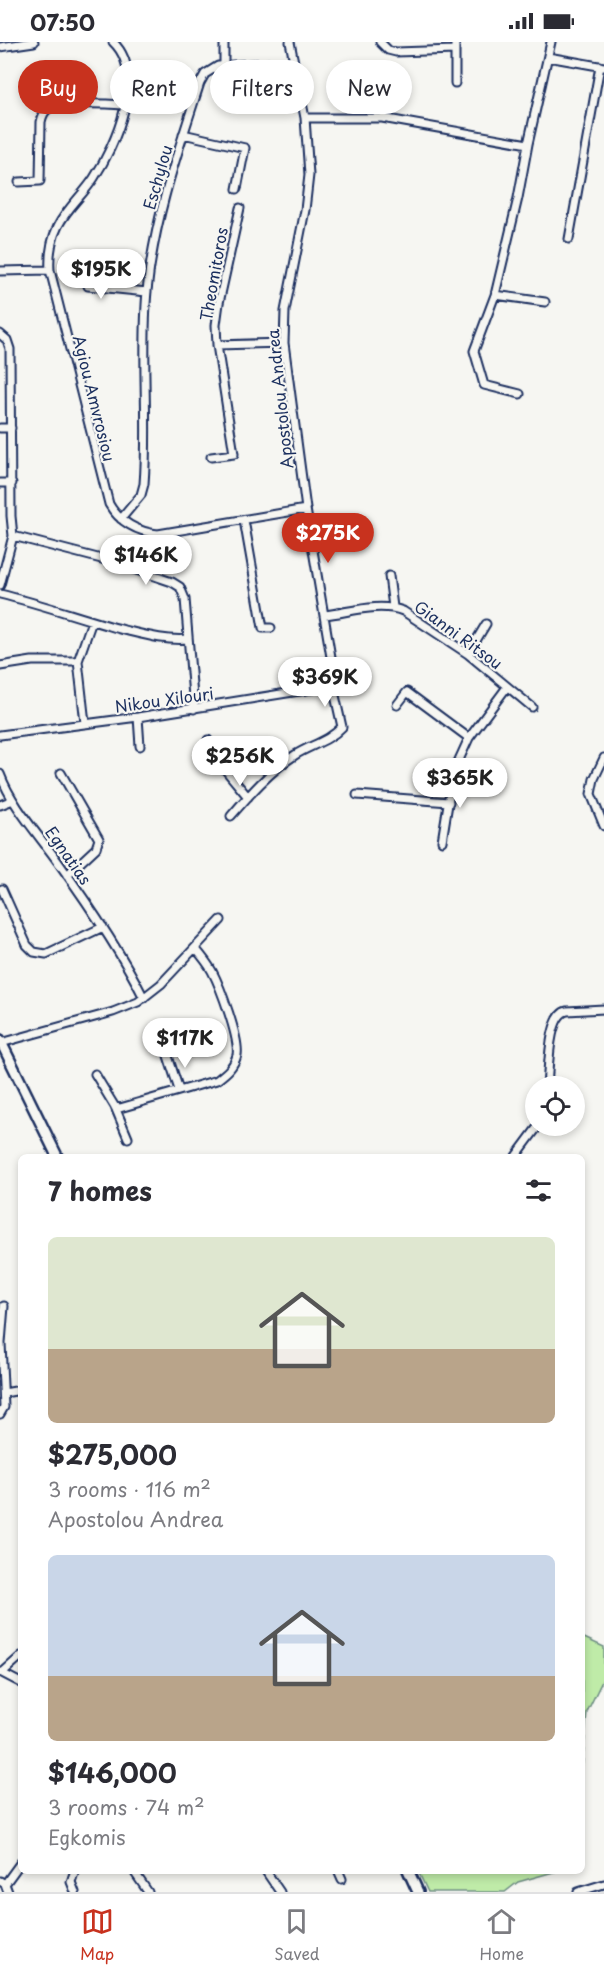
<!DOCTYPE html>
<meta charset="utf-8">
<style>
body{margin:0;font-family:"Playpen Sans",sans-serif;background:#f2f2f3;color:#2b2b33;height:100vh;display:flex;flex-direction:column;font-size:22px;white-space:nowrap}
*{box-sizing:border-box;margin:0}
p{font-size:20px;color:#7c7c81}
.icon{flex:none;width:33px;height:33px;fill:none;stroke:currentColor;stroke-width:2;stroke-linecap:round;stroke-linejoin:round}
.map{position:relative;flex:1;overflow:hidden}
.side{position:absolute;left:18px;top:1112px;width:567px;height:720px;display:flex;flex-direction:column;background:#fff;border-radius:9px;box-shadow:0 3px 9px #0003}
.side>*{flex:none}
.top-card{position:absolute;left:18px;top:18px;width:568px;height:54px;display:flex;gap:12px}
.buttons{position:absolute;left:525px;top:1034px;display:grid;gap:12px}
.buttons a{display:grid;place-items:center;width:60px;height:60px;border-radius:50%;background:#fff;box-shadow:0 3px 9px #0003;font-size:30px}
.price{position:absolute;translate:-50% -51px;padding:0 14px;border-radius:21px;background:#fff;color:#222;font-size:20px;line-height:39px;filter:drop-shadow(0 2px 3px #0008)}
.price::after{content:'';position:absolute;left:50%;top:36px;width:18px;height:14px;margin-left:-9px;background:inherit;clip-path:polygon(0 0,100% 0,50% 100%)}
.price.on{background:#c8321e;color:#fff}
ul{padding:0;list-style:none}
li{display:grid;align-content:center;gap:12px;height:318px;padding:0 30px}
li span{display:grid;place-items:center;height:186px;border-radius:9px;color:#555}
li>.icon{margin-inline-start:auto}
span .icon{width:108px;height:108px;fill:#fffc;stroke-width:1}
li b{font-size:26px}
h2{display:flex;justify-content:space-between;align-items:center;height:72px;padding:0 30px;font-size:26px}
.chip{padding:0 21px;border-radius:27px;background:#fff;box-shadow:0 3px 9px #0003;font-size:21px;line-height:54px}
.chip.on{background:#c8321e;color:#fff}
.status{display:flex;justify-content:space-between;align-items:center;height:42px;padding:0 30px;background:#fff;direction:ltr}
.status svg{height:16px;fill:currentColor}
.tab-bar{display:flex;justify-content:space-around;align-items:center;height:84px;border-top:2px solid #e1e1e2;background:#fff;font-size:16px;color:#7c7c81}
.tab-bar a{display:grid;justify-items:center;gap:3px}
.tab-bar .on{color:#c8321e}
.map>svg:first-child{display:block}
</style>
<div class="status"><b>07:50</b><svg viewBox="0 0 49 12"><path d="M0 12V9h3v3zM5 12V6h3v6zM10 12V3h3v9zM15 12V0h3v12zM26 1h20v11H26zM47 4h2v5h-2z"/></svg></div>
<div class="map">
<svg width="604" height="1850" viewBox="0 0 604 1850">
<rect width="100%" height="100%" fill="#f6f6f2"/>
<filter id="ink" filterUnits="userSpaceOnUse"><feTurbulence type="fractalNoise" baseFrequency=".0167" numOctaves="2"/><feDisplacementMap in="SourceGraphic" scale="12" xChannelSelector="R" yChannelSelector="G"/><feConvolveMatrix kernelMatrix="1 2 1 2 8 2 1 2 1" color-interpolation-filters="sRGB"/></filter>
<g filter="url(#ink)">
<path fill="#bfeba8" stroke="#6d8d83" stroke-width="1.5" d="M582,1595L604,1605V1635L587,1670L582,1727Z
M418,1829H557L518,1840L505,1850H428Z"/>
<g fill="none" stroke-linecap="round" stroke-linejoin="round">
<g stroke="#1b2f5e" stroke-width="11">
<path id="street" d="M113,0C147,32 115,104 94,136C83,153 67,166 58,184C51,198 49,213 50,228L109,462C119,480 138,490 158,492L306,467
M224,0V23
M290,0L305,76L309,133L305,168L285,269L284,301L306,467L333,627V634L330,639
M380,0L388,8L396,10L455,8
M0,5L34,0
M548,15L604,25
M455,41V0
M305,76H382L528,102
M183,92L245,106L237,147
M19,140L40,139L41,80C42,75 43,71 47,68C57,59 110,62 124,63
M569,197L600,24
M0,229L50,228
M89,234L88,244L147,250
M495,253L545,260
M0,292L7,298L10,307L11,474L13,494L0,543
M217,303L284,301
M520,352L484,343L474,309L495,253L518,156L528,102L551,0
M0,386H11
M211,415L234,412L217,303L216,283L219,261L240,166
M0,441H12
M121,477L141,453L144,442C149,378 141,313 147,249C154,177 178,109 200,41L205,32L218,24L294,20
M244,478L263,586H271
M13,494L113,520L172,540L180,545L185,557L194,667
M389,534L393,565
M0,552C42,562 83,577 124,588C145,593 166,599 188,597
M325,573C350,570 379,560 403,569L468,612L532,665
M468,612L486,582
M0,624L32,619H78
M397,663L407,650L469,696
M138,675L140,704
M85,681L78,619L92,579
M0,693L138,675L318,646L330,639
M208,698L209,708L248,755
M604,716L594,737L591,752L604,784
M61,731L99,797L96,806L67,833
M0,732C12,764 38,792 58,820C89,863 120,908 144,956
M357,753L449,760
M0,763L13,758
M231,774C250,752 270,729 295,713C311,703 329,699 342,685L334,649L330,639
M442,799L453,731L469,696L507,645
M2,847L27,903L34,910L46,912L103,885
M1,1001L113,970L138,960L161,942L221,878
M168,1014L179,1048
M95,1032L115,1065L128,1096
M547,1044C549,1027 548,973 567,969L604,967
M115,1065L120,1066L217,1038C226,1031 234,1025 237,1013C240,997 220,944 212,929C207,920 201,913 195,906
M516,1114L539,1083
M4,1351L21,1348
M0,1372L4,1365L1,1301L4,1264
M0,1630L21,1641
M2,1631L21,1614
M75,1828L71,1840L75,1850
M133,1828L148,1850
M265,1828L280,1850
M338,1828L342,1837
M0,1839L5,1842L8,1850
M5,1842L21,1820
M578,1850L604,1842"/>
</g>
<g stroke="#1b2f5e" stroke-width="14">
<path id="secondary" d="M0,998L57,1114
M408,1828L418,1850"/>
</g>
<use href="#street" stroke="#f6f6f2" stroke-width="7"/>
<use href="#secondary" stroke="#f6f6f2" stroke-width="9"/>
</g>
</g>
<g text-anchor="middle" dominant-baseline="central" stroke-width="4.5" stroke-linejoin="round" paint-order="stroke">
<g font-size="16" fill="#1b2f5e" stroke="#f6f6f2">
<text transform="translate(157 135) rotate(-74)">Eschylou</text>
<text transform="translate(213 232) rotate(-80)">Theomitoros</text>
<text transform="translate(95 356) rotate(76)">Agiou Amvrosiou</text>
<text transform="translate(279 357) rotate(-96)">Apostolou Andrea</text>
<text transform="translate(459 592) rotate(36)">Gianni Ritsou</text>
<text transform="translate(164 657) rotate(-8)">Nikou Xilouri</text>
<text transform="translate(69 813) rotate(55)">Egnatias</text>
</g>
</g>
</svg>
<div class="buttons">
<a><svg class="icon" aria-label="locate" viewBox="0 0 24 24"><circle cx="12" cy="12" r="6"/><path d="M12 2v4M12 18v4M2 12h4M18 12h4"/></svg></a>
</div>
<b class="price" style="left:101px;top:258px">$195K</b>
<b class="price on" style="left:328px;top:522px">$275K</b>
<b class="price" style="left:146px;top:544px">$146K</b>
<b class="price" style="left:325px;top:666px">$369K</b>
<b class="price" style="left:240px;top:745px">$256K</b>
<b class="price" style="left:460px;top:767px">$365K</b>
<b class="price" style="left:185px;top:1027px">$117K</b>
<div class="top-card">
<a class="chip on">Buy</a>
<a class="chip">Rent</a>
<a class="chip">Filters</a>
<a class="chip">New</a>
</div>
<section class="side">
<h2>7 homes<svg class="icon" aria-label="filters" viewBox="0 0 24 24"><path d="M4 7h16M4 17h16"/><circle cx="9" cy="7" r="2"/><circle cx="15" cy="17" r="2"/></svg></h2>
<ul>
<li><span style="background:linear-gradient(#dfe7d0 60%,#b9a48a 0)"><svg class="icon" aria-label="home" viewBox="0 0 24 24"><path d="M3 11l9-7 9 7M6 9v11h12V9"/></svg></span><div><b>$275,000</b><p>3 rooms · 116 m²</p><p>Apostolou Andrea</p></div></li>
<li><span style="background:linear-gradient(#c9d6e8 65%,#b9a48a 0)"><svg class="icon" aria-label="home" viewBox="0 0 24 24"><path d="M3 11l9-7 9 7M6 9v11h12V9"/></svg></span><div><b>$146,000</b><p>3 rooms · 74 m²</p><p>Egkomis</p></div></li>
</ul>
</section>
</div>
<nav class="tab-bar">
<a class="on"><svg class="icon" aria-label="map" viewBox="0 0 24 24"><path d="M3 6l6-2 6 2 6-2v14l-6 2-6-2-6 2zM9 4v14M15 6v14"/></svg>Map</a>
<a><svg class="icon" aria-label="saved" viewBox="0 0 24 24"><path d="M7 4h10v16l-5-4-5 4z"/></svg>Saved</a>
<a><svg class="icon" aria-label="home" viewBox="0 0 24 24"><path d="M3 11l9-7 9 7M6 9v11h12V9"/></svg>Home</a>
</nav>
